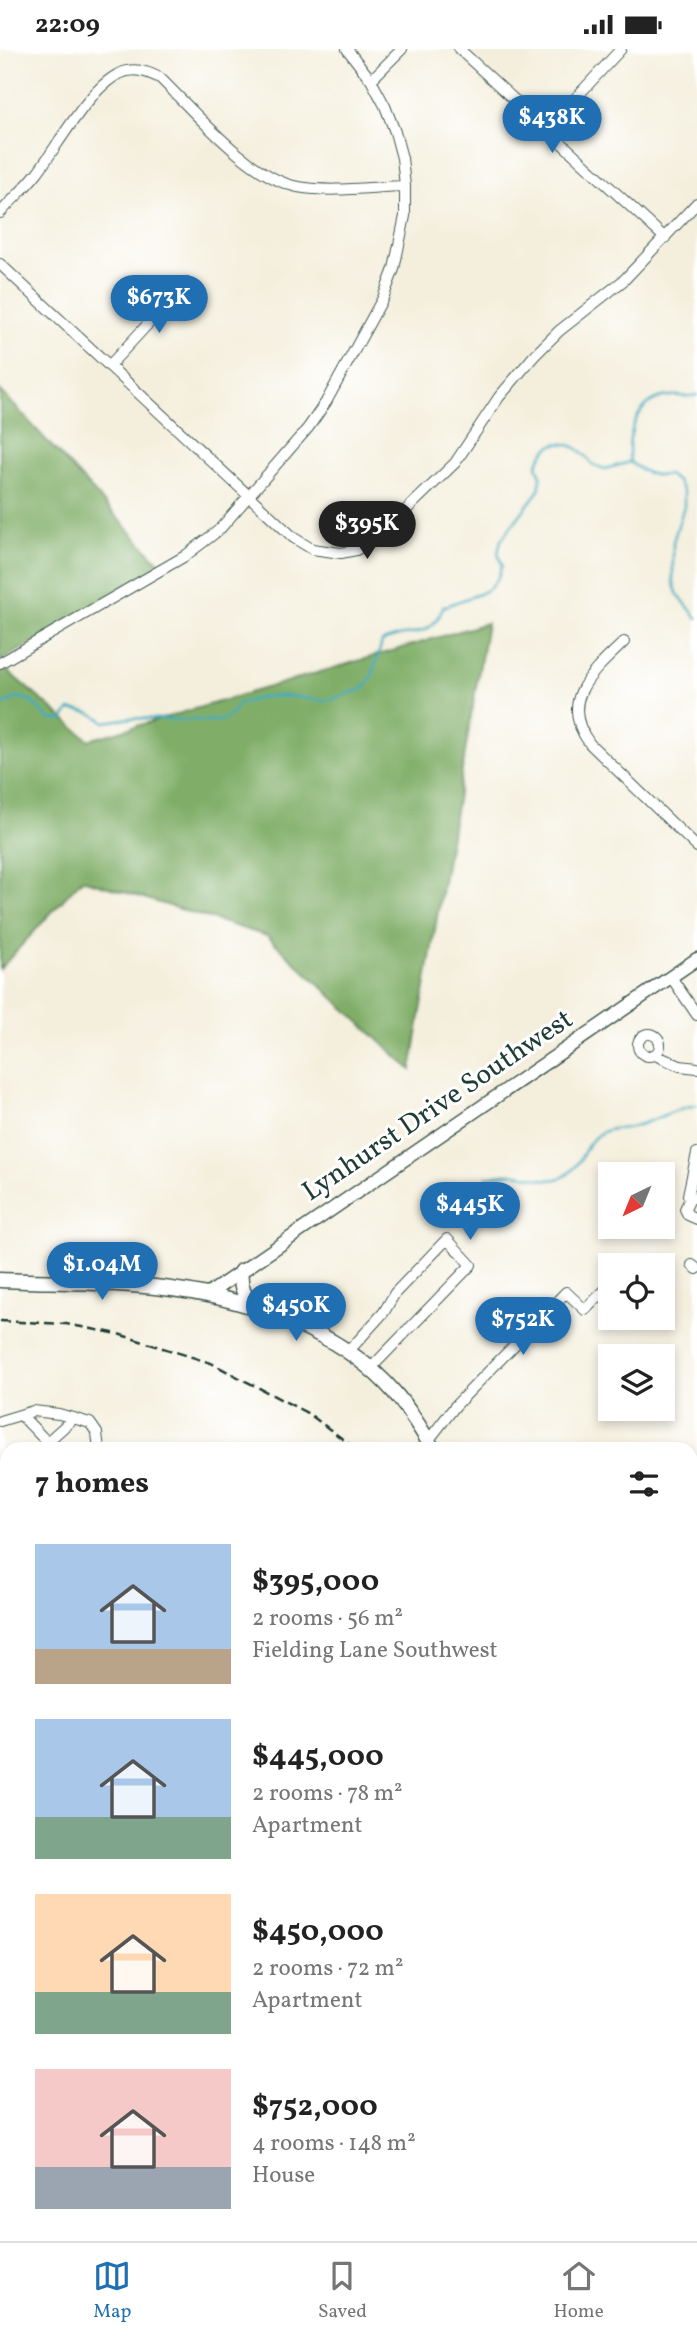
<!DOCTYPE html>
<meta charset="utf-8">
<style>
body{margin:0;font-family:Vollkorn,serif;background:#f2f2f2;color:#222;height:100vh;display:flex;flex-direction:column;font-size:26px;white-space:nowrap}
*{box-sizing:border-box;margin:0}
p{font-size:23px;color:#767676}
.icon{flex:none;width:38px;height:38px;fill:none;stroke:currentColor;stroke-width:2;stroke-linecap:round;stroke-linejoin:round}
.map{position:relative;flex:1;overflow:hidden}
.details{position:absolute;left:0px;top:1393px;width:698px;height:800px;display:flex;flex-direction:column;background:#fff;border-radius:21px 21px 0 0;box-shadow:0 4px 10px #0003}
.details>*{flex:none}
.needle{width:46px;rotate:223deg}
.controls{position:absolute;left:598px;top:1113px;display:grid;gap:14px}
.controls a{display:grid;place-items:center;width:77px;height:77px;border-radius:0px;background:#fff;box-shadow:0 4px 10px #0003;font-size:35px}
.price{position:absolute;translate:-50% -60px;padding:0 16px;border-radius:24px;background:#1f6fb2;color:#fff;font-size:23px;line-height:46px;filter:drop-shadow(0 2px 4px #0008)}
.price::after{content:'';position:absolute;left:50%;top:42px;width:21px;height:16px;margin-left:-10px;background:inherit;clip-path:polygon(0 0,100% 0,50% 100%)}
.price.active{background:#222;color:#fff}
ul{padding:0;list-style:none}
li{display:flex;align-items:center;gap:21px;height:175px;padding:0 35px}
li span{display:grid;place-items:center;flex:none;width:196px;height:140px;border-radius:0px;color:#555}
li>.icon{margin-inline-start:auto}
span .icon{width:84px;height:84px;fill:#fffc;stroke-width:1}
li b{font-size:30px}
h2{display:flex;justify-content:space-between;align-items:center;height:84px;padding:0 35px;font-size:30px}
.status{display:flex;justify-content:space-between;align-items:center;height:49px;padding:0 35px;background:#fff;direction:ltr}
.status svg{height:19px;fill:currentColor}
.tabs{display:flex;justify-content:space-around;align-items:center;height:98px;border-top:2px solid #e0e0e0;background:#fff;font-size:19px;color:#767676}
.tabs a{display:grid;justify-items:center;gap:4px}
.tabs .active{color:#1f6fb2}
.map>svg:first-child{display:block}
</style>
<div class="status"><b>22:09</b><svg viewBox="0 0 49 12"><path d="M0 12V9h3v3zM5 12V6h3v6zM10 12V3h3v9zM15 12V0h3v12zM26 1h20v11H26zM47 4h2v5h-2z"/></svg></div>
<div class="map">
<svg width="697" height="2192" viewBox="0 0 697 2192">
<rect width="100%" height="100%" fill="#fff"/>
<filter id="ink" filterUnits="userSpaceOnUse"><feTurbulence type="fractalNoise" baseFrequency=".0143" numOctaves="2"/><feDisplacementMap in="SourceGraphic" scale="14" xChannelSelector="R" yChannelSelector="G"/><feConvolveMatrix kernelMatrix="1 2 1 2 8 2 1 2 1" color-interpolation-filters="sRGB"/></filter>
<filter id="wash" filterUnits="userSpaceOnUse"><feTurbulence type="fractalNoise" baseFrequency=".00686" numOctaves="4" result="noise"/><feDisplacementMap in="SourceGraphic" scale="28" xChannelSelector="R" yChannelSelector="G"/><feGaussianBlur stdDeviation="1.57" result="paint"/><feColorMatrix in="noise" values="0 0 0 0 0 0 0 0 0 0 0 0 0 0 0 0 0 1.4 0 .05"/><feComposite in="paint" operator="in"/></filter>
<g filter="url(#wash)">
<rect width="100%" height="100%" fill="#f4efdd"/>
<path fill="#80ae67" stroke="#50764e" stroke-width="2" d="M0,341L164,519L0,612Z
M487,574L411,1021L267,887L82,830L0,920V616L89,691Z"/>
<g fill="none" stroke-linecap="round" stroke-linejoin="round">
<path stroke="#3fabbf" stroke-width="2.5" d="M697,346C687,349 679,346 669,347C637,350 626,385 630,413C643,423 651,428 668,426L678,433L684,444V457L673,493V532L677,544L697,569
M0,657L19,648L31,652L49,670L62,671L70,661C85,661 94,664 105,673L130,669L220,672L231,666L238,655L263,648L288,647L326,652L363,640L371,630L382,593C407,579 431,593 443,558L479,545L490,539L498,529L502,516L498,504L501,491L539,441L541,428L537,416C550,383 576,392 593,416L605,420L630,413
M487,1128C498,1126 508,1123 519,1125C533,1127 547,1134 561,1129C582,1120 582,1096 599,1085C608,1079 615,1080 625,1079C650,1076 672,1059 697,1056"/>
</g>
</g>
<g filter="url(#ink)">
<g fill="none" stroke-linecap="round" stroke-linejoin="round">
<g stroke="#3f584d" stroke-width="12">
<path id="minor" d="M459,0L665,189
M371,31L402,0
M547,80L621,0
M0,164C12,151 26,138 37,124C57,98 89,39 119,25C133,18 146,22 160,29C195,63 250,129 298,138C332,144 370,138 405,137
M0,215L294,489L312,500L341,504L356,501L379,487L455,414L499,348L534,307L559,282L624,231L697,154
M109,317L186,234
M624,593C593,623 557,651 590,695L697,798
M0,614L185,507L219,481L308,379L326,353L383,249L394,220L405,167V137L402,109L395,83L385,57L371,31L347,0
M671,928L697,966
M638 996a11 11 0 1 1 22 0a11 11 0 1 1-22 0Z
M655,1006L680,1017L697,1019
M697,1148L690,1150L685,1160L688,1166L697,1170
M690,1150L688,1146L697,1104
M692,1216L697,1220
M348,1303L384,1263L395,1244L447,1190L471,1216L370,1320
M21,1366L47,1393L74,1369
M0,1372L33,1362L59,1365L90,1374L97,1384L99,1400
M428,1392L456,1356L566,1243L585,1261L605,1241
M0,1538L7,1557
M0,1593H7
M0,1988L7,1982
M0,2179L14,2192
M271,2186L278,2190L290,2186
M152,2192L163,2186"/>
</g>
<g stroke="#3f584d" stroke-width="15">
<path id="tertiary" d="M207,1246L697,910
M691,1591L697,1594
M0,1894L7,1902
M245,2186L250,2192"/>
</g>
<g stroke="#3f584d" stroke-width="17">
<path id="secondary" d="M241,1222C239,1238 245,1247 254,1260
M0,1231C68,1234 140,1232 207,1246C274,1260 348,1290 394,1343C409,1360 421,1380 433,1400
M691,2164L697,2180"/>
</g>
<g stroke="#3f584d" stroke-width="20">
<path id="motorway" d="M691,1825H697
M691,1841L697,1840
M691,2041L697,2038
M691,2073L697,2069
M691,2142L697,2140
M691,2185L697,2190
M414,2192L426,2186
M454,2192L466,2186
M476,2192L488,2186
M606,2192L623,2186"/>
</g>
<use href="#minor" stroke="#fff" stroke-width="10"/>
<use href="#tertiary" stroke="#fff" stroke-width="12"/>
<use href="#secondary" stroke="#fff" stroke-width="14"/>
<use href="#motorway" stroke="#fff" stroke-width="18"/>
<path stroke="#1f3d34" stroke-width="2.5" stroke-dasharray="10 5" stroke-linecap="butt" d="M0,1272L66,1275L118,1285L211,1314L309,1365L356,1400
M691,1657L697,1661"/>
</g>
</g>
<g text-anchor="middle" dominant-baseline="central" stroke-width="6" stroke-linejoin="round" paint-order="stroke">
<g font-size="28" fill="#1f3d34" stroke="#fff">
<text transform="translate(438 1057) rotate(-34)">Lynhurst Drive Southwest</text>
</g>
</g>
</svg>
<div class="controls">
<a><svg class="needle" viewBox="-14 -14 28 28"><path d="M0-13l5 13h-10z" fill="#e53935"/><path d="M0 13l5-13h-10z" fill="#767676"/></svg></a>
<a><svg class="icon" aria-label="locate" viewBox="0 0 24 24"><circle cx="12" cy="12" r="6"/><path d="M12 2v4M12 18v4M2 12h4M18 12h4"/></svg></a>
<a><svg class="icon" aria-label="layers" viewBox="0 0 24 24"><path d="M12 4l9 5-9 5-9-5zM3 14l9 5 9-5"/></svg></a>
</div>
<b class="price" style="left:552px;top:106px">$438K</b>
<b class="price" style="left:159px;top:286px">$673K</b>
<b class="price active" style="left:367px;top:512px">$395K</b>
<b class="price" style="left:470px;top:1193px">$445K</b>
<b class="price" style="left:102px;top:1253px">$1.04M</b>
<b class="price" style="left:296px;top:1294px">$450K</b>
<b class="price" style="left:523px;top:1308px">$752K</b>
<section class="details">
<h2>7 homes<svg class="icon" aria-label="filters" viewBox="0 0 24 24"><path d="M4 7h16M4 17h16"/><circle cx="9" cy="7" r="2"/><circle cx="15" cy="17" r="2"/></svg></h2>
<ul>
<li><span style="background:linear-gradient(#a9c7e8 75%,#b9a48a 0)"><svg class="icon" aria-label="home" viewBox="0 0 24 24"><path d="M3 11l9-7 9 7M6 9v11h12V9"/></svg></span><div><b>$395,000</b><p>2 rooms · 56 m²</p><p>Fielding Lane Southwest</p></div></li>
<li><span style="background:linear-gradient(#a9c7e8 70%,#7fa58c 0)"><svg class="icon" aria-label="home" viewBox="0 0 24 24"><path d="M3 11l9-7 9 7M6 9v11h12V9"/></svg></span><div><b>$445,000</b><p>2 rooms · 78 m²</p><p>Apartment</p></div></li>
<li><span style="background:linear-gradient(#ffd9b3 70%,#7fa58c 0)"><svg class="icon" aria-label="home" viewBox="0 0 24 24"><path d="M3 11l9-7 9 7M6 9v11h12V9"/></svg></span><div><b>$450,000</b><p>2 rooms · 72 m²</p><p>Apartment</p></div></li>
<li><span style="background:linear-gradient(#f6c9c9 70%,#9aa5b1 0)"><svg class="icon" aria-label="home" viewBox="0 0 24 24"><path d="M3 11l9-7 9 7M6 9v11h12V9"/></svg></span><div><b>$752,000</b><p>4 rooms · 148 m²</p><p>House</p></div></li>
</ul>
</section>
</div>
<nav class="tabs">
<a class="active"><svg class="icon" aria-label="map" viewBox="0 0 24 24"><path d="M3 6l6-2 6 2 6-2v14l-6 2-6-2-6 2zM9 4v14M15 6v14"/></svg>Map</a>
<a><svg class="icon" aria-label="saved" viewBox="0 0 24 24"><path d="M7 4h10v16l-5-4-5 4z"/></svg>Saved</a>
<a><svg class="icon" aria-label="home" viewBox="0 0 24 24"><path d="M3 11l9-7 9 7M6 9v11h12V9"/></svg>Home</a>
</nav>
